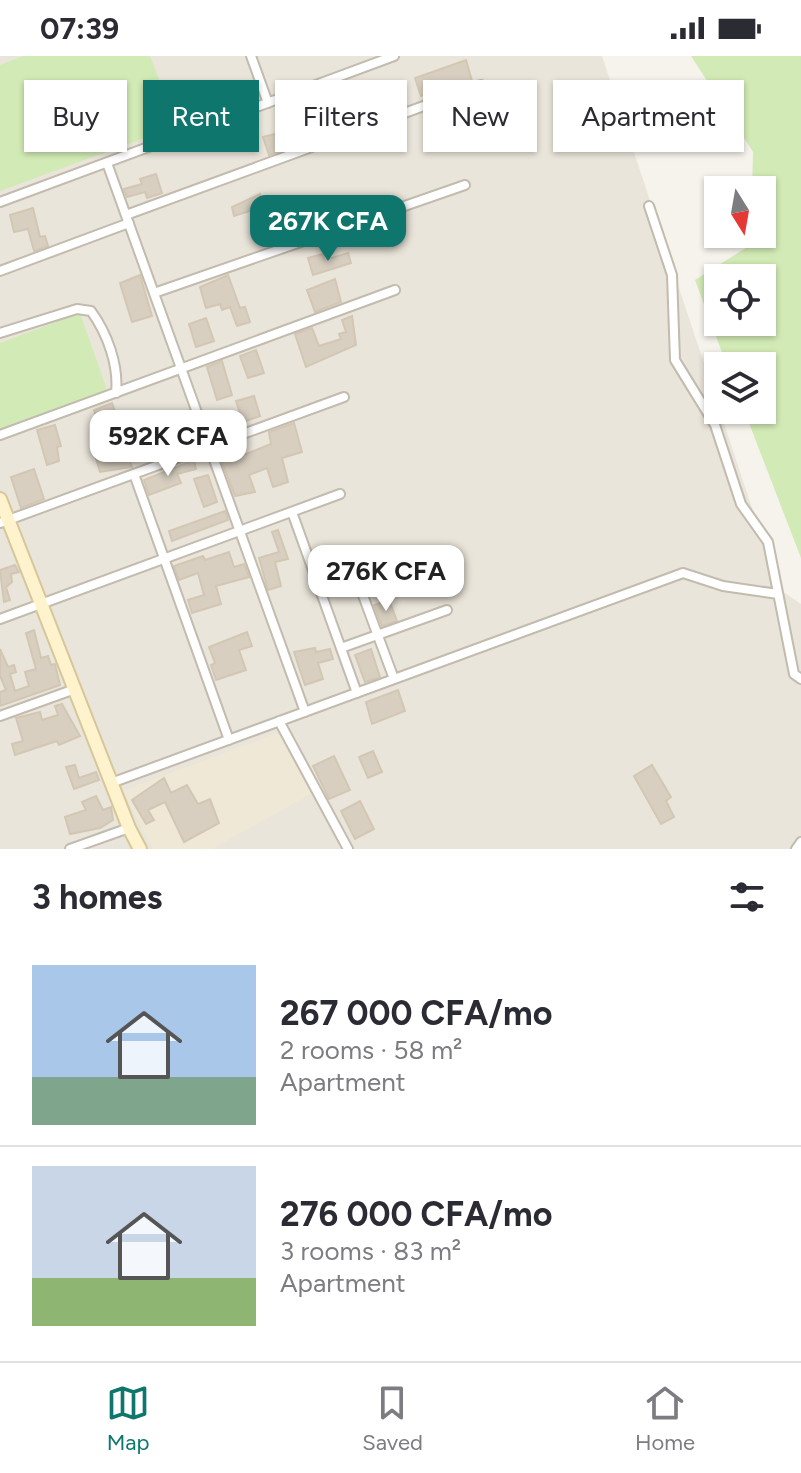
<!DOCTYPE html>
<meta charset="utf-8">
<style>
body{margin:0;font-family:Figtree,sans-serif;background:#f2f2f3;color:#2b2b33;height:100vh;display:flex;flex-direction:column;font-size:30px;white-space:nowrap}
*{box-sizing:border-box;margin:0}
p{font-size:26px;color:#7c7c81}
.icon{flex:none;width:44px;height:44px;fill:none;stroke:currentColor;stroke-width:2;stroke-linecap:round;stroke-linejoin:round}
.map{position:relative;height:793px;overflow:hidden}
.side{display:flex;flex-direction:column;background:#fff;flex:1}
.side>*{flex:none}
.top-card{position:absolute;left:24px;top:24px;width:754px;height:72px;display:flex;gap:16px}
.needle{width:52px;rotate:169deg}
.fabs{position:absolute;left:704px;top:120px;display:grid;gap:16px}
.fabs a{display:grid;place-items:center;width:72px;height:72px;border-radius:0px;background:#fff;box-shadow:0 2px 6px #0004;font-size:40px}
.price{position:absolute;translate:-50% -68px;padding:0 18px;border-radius:16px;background:#fff;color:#222;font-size:26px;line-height:52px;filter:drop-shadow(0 2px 4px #0008)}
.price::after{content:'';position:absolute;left:50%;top:48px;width:24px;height:18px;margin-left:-12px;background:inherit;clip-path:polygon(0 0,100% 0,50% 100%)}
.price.current{background:#0f766e;color:#fff}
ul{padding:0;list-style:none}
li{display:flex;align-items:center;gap:24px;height:200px;padding:0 32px}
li+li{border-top:2px solid #e1e1e2}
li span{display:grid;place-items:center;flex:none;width:224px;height:160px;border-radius:0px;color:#555}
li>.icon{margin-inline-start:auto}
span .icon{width:96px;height:96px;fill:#fffc;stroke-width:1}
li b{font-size:34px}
h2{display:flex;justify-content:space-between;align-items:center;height:96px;padding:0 32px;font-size:34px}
.tag{padding:0 28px;border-radius:0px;background:#fff;box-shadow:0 2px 6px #0004;font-size:28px;line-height:72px}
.tag.current{background:#0f766e;color:#fff}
.status{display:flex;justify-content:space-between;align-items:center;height:56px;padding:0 40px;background:#fff;direction:ltr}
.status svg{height:22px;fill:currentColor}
.tabs{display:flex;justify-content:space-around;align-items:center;height:112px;border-top:2px solid #e1e1e2;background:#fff;font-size:22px;color:#7c7c81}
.tabs a{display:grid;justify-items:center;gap:4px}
.tabs .current{color:#0f766e}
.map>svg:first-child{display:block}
</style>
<div class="status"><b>07:39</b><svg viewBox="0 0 49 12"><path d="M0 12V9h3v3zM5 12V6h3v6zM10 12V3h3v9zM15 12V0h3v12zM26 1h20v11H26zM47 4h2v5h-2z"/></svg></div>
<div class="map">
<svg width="801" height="793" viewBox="0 0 801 793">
<rect width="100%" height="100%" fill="#f6f3ec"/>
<path fill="#eae5da" d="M0,0H602L779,533L801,548V793H0Z"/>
<path fill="#efe8d6" d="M278,677L312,737L212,793H153L123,735Z"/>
<path fill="#d2eab5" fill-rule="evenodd" d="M23,0H150L177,70L0,135V9Z
M691,0H801V502L744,354H762V310H727L695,224L752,188V178H762V134H752L753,96ZM718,222H762V266H718Z
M80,257L106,331L103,337L0,374V287Z"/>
<path fill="#d8cfc1" stroke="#d3c7b4" stroke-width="2" d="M466,4L472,25L447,34L446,29L421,40L415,22Z
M328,35L341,66L323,72L311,39Z
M298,77L302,87L269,99L263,81L275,78L277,84Z
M156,118L162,137L147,142L145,136L127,141L124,133L142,128L140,123Z
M260,138L265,156L272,154L275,164L261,168L256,153L234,160L232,151Z
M33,152L40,181L45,180L48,190L34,195L28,173L14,176L10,159Z
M348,197L351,207L313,219L308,202L323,198L325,204Z
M140,219L152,260L132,266L120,227Z
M228,219L240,252L245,251L250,266L237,270L230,251L222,254L220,248L206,252L200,231Z
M335,223L341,246L315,256L307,234Z
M352,260L356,289L306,311L295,278L312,272L319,290L341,283L339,278L346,276L342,264Z
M206,262L214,285L196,291L189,268Z
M256,294L264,317L248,322L240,300Z
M222,305L232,339L217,344L207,311Z
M254,340L260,360L243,366L236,345Z
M112,347L124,380L106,387L94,354Z
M294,367L302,396L282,402L288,426L273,431L267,412L249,419L255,436L235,440L218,395L235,389L239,401L271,388L269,376Z
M55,369L61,390L57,391L59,405L47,409L37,374Z
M181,377L187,391L174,395L171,388L155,392L150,382Z
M106,388L111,402L127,397L132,411L100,416L93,392Z
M194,404L196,413L177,418L181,427L149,439L144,424Z
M34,413L44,443L21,452L11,421Z
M208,419L217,446L204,451L194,423Z
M225,455L228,464L172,485L169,475Z
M278,474L288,503L275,506L281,530L268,534L259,502L279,496L272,476Z
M229,496L234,511L244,508L249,521L216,530L221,548L192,557L188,544L204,539L198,517L179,524L174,510L203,500L205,504Z
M15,509L19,516L11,518L12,526L6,531L10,544L4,546L0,514Z
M389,544L397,565L382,570L374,549Z
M34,574L41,602L48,600L51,609L55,608L60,629L0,650V636L6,634L0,620V593L8,611L14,609L16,616L10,618L15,635L29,630L25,616L36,613L26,577Z
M247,576L252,590L239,594L246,614L216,624L211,609L215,607L209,591Z
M315,592L316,596L330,593L333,603L318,607L323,623L305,629L294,596Z
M371,593L380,621L365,626L355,599Z
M398,634L405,655L372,668L366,646Z
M62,648L80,680L59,689L57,685L15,699L12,688L23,685L16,662L40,656L42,664L58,659L55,650Z
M373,695L382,716L368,722L359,701Z
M334,700L350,734L329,743L313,710Z
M75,709L79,722L96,716L99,724L74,733L66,711Z
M652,709L671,741L666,745L674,761L661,768L634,720Z
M164,722L171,737L187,729L198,748L210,743L219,767L184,786L165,746L148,754L154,764L146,768L132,744Z
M96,740L103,754L111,751L113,764L100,772L70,778L65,761L86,754L82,746Z
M360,745L374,773L355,783L341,755Z"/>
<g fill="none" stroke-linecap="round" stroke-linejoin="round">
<g stroke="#c2bbae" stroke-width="12">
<path id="street" d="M251,0L268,47
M107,107L305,656
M0,146L394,0
M649,150L672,219L675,304L715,369L741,448L768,486L794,618L801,623
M126,159L481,29
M0,215L129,167
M154,237L465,129
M0,277L77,253L91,255C107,277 119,309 116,337
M0,379L395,234
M134,418L229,684
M292,456L357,637
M0,467L344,341
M361,534L394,623
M0,563L340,438
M341,592L447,554
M0,660L75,633
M279,665L348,793
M111,727L683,517L723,530L778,538
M70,793L129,772
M796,793L801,786"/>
</g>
<g stroke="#d6c79b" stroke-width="16">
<path id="secondary" d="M0,443L129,772L140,793"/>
</g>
<use href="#street" stroke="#fff" stroke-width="8"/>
<use href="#secondary" stroke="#fff3cd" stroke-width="12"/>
</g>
</svg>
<div class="fabs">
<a><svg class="needle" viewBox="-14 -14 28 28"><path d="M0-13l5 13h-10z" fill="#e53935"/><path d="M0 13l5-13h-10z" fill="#7c7c81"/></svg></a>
<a><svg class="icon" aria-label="locate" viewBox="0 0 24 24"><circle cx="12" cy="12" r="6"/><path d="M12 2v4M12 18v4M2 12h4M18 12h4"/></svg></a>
<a><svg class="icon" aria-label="layers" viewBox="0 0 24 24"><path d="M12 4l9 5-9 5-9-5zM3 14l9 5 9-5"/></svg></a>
</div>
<b class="price current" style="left:328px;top:207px">267K CFA</b>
<b class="price" style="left:168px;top:422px">592K CFA</b>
<b class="price" style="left:386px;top:557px">276K CFA</b>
<div class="top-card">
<a class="tag">Buy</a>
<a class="tag current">Rent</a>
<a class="tag">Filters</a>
<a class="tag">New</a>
<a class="tag">Apartment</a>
</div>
</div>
<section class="side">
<h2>3 homes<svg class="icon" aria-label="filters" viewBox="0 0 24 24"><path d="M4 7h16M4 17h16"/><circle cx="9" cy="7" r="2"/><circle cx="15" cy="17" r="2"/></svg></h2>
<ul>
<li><span style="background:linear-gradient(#a9c7e8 70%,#7fa58c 0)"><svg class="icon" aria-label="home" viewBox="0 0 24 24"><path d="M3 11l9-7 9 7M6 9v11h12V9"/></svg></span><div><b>267 000 CFA/mo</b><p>2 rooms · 58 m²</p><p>Apartment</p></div></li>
<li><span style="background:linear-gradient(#c9d6e8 70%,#8fb573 0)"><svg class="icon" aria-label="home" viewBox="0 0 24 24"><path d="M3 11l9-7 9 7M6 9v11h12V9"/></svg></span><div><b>276 000 CFA/mo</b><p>3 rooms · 83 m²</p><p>Apartment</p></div></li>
</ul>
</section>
<nav class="tabs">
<a class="current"><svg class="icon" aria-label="map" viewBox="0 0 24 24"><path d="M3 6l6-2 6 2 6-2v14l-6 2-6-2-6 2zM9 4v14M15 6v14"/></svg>Map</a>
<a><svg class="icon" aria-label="saved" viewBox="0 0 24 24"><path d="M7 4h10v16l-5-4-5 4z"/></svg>Saved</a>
<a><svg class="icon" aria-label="home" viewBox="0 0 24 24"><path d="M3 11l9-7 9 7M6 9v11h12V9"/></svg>Home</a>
</nav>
